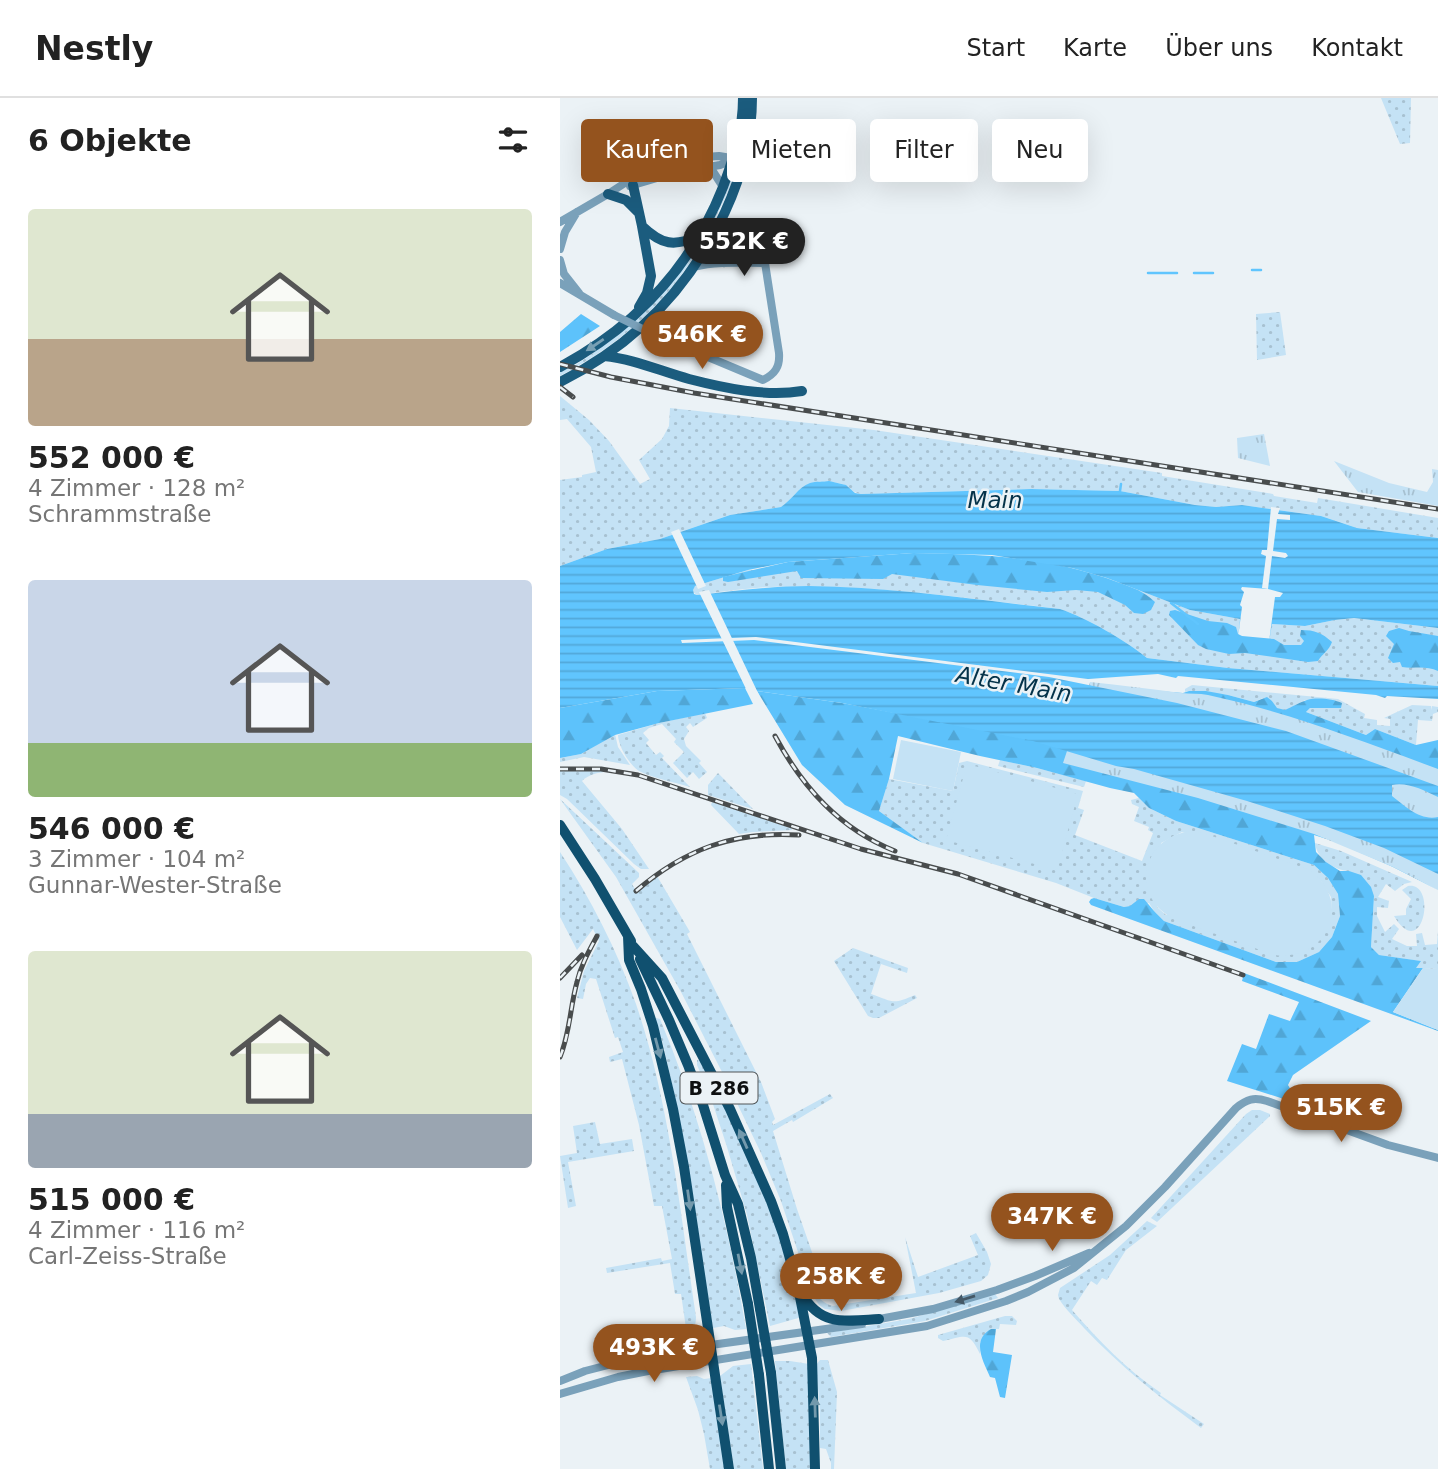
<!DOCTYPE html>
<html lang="de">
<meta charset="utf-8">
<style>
body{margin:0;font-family:"DejaVu Sans",sans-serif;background:#f2f2f2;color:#222;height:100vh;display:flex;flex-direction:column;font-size:26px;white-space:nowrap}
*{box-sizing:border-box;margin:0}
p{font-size:23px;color:#767676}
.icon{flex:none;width:38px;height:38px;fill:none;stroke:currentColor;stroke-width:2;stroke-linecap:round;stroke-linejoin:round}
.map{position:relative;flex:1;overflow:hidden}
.sheet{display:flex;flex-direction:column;background:#fff;width:560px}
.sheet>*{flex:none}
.guide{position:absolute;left:21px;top:21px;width:665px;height:63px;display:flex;gap:14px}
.price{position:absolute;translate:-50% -60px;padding:0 16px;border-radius:24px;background:#94531e;color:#fff;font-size:23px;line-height:46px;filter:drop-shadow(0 2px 4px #0008)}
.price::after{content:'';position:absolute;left:50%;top:42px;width:21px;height:16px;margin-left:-10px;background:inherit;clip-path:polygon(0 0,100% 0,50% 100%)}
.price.on{background:#222;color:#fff}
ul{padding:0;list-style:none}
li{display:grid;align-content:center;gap:14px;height:371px;padding:0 28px}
li span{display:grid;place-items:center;height:217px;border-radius:7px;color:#555}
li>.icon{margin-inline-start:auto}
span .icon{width:126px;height:126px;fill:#fffc;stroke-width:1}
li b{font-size:30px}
h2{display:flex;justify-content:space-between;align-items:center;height:84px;padding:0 28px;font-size:30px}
.tag{padding:0 24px;border-radius:7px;background:#fff;box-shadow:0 7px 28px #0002;font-size:24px;line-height:63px}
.tag.on{background:#94531e;color:#fff}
header{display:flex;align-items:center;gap:42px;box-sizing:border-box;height:98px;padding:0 35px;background:#fff;border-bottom:2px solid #e0e0e0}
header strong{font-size:33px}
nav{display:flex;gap:38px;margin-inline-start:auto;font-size:24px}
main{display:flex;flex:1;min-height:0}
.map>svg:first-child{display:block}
</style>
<header>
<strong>Nestly</strong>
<nav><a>Start</a><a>Karte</a><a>Über uns</a><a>Kontakt</a></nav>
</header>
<main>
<section class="sheet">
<h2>6 Objekte<svg class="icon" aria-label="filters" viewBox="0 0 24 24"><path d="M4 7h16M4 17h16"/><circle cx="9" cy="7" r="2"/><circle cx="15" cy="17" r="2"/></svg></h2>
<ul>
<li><span style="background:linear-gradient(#dfe7d0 60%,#b9a48a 0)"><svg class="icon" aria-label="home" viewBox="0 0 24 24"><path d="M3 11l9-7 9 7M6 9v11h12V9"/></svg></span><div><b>552 000 €</b><p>4 Zimmer · 128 m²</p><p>Schrammstraße</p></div></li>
<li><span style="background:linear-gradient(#c9d6e8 75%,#8fb573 0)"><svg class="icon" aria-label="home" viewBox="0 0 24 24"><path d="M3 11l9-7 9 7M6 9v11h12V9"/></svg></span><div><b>546 000 €</b><p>3 Zimmer · 104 m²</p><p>Gunnar-Wester-Straße</p></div></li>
<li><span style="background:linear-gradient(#dfe7d0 75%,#9aa5b1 0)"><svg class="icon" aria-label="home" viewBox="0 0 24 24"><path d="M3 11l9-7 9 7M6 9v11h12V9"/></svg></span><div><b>515 000 €</b><p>4 Zimmer · 116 m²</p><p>Carl-Zeiss-Straße</p></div></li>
</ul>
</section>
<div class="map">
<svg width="878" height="1371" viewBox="0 0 878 1371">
<defs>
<pattern id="grass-dots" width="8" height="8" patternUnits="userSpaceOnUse" patternTransform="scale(1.75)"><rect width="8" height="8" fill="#c4e2f5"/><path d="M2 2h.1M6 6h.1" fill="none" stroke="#a7c1d1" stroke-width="1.8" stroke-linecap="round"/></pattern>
<pattern id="forest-firs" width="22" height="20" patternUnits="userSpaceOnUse" patternTransform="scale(1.75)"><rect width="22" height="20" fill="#5dc2fb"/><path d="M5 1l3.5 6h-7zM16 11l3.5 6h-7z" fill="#50a6d6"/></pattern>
<pattern id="park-tufts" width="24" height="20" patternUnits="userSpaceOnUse" patternTransform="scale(1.75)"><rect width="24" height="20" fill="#c4e2f5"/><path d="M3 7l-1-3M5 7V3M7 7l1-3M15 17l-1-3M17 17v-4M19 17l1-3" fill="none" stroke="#a7c1d1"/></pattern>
<pattern id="water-rules" width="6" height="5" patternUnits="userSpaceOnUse" patternTransform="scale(1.75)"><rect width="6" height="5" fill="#60c5fe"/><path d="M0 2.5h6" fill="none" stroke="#52a8d9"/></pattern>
</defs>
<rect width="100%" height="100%" fill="#ebf2f6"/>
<path fill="url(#grass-dots)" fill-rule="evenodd" d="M821,0H851L850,45L840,46Z
M172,77L174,78C138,170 89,231 0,278V274L17,266L32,256L113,184Z
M720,214L726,257L697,262L696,216Z
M0,298L29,322L49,343L80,386L90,381L79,362L102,341L109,328L110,310L314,332L602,375V378L713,396L714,398L757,405L758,400L878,420V440L797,430L761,418L682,407L656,409L635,407L560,393L471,391L301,396C292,395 290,388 282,386C266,382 250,382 238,393C232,399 228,405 221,409L170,417L100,441L47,451L0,468V382L22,379V377L36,374L31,349L7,321L0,322Z
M188,472L547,480L630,512L680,521L678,539L709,543L712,526L745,528L775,522L794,520L878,530V588L668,570L587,560C565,542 527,520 500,511C404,500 308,486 211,489C187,490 162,494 137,497L133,494V490L135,488Z
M632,587L778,601L805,616L804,620L817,622V627L830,628V621L824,620L852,607L871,608V612L872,608L878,609V614L873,616L872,623L858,622L856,647L815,631L806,637L746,614L750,610H781L745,602L725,613L716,610L712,603L703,600L694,604L668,597L629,593L625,594V591Z
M145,615L147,620L133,629L130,625L126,629L129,633L124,641L126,648L141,663L139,665L147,674L139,681L133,674L127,680L113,665L124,654L114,644L116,641L102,626L89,630L83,635L89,642L86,645L96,657L100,654L104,658L102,660L130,689C114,684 96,681 81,674C71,670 58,648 58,637L99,625Z
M55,636L58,649L70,667L24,659L0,664V660L21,656Z
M440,662L477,670L526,683L524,689L438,668Z
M407,663L523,693L518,710L524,712L515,737L582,763L593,735L588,732L589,729L574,723L579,709L572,706L571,702L579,700L589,710L616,723L754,767L768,780L778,796L780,818L772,839L759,854L737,864H716L604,823L594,813L589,805L564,809L534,800L496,785L363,745L319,713L329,681L393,693L399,665ZM622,734L761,783L771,799L772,815L606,817L597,809L601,745Z
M0,673C24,672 52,670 75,678C58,674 36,670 22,683L62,731L89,771H81L74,766L7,701L0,697Z
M158,675L193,711L148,697V687Z
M0,701L79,775V779L72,786L77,795L97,778L130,834L127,836L201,984L215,1021L212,1024L213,1027L270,996L273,1000L233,1024L232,1022L213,1033L237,1111L254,1160L247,1163C250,1183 252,1202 273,1208L356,1195L345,1139L358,1179L418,1157L410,1138L416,1135L427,1154L431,1166L428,1177L421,1183L379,1195L281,1213L265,1211L259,1207L252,1196L221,1103L201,1055L161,972L121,894L56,779Z
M152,704L231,730L232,732L193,734L179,736L151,707Z
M755,745L781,753L852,784L844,786L835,793L826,786L818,799L829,803L828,810L817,809V818L825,834L834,826L839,831L832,841L847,848H857L856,836L862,835L865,847L877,846L878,833V871L855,870L860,863L819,857L811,849L814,798L789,773C774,772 757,761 755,745Z
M0,754C31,801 57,852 76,906C110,1006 120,1114 136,1219C136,1227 134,1232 127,1237L121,1196H115L110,1165L47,1175L46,1170L101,1160L102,1163L112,1161L102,1108H94L79,1027L62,961L50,964L49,959L63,954L58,939L55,940L36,881L30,880L26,886L23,901L17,900L24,873L39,843L33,831L17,852L0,819Z
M848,788C878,783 863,866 834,818L846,817V811L851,801L842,792Z
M293,850L348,870L347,875L321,866L311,896C334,904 332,907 355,897L357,900L319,920H313L308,918L274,863Z
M96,920L100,921C142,1021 168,1126 186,1231L175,1232L164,1228L153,1230L119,1018L103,946L95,923Z
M137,962H139L156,991L204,1097L222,1145L242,1219L210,1228L187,1117L167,1049L151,1000L137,967Z
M692,1012H700L710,1016V1018L597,1124L591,1120L686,1016Z
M35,1024L40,1046L72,1041L74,1053L8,1064L16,1108L8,1110L0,1058L17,1055L13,1028Z
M587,1123L597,1128L566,1152L547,1182L542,1180L537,1187L531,1183L512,1212C539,1243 567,1272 601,1295L600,1297L644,1326L641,1330C599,1299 560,1268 524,1230C516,1221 506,1212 499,1201L498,1197L500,1190L550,1157Z
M435,1196L438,1200L365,1223L271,1239L267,1235L349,1221Z
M445,1218H452L457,1223L456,1227L440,1226L439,1231H431L420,1244V1256C409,1233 406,1238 383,1243L378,1240V1237Z
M260,1262H268L277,1294L274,1371H271V1365L266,1351L260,1350V1313L256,1267Z
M215,1263H230L249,1266L252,1371H226Z
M191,1266L203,1371H174L160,1278L173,1268Z
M137,1278L144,1281L152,1280L166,1371H150L144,1336L138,1312L126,1279Z"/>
<path fill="url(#forest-firs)" d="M21,216L40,228L0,254V234Z
M353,455C421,456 493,459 557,484C571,489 584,493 595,504L591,512L583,516L574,515L565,507L538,494L516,492L487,494L417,487L332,476L323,481L241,480L237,473L168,484L163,483V479L228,464Z
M615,512L648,523L667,525L676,529L678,536L682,538L714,541L724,547H741L744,543L740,538L741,532C755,532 762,535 772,544C769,553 762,556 758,563L748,564L685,555L669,556L646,551L638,547L609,517L610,513Z
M839,530L849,533L878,538V573C866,567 854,571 842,569L840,564L833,565L828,560L834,546L826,538L829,533Z
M185,590L193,606L99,625L55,637L21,656L0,660V610L97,593Z
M587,592L623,595L629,593H646L668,597L694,604L707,599L712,603L717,610L725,612C732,609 740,604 747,602C757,599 773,601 782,605L781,610H750L746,614L806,637L815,631L856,647L878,642V685Z
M197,593L282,605L474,641L724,709L878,792L833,769L776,744L754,737L756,754L766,764L780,773H789L801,777L811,789L814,798L811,849L819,857L861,863L856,870H863L833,914L878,932V933L531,807L529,804L531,801L534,800L564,809L570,808L579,801H584L594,813L604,823L716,864H737L759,854L772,839L780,818L778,796L768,780L754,767L616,723L589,710L574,695L550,690L477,670L420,658L338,638L329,681L319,713L363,745L285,707L242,667Z
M684,875L811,923L733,977L728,987L731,992L727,1002L667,983L682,946L696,951L709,916L730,923L739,904L682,883Z
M431,1231H436L433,1254L452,1257L445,1300L440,1299L435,1280L430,1279C423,1263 411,1242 431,1231Z"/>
<path fill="url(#park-tufts)" d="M704,336L710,368L678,360L677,340Z
M774,363L829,385L867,394L873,384L872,371L878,372V408L798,394Z
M530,584C561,587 591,591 621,595C630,596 639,595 648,597C727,614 802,643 878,671V792L833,769L754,736L638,700L503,665Z"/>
<path fill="#c4e2f5" d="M341,642L401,654L393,693L333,681Z
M407,666L518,696L497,772L386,742Z
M633,733L646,736L750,772C794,805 767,864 714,857L614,821C568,798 582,737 633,733Z
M863,870L878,871V932L833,914Z"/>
<path fill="url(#water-rules)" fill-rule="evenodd" d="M269,383L286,387L295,395L301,396L471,391L560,393L635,407L656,409L682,407L761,418L797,430L878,440V530L794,520L775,522L745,528L712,526L709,544L678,540L680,521L630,512L547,480L512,470L432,457L353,455L228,464L188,472L135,488L133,492L134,496L137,497C174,493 211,488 249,488C333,489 417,502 500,511C527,520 565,542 587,560L668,570L878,588V601L827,598L825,600L816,597L618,578L616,580L598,576L528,581L196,539L121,542L122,545L194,542L489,579L617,605L726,633L878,688V699C863,692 848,684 832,687V698C845,708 860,723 878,719V776L824,750L765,728L687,703L574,671L556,668L473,643L282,605L197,593L185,590L97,593L0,610V468L47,451L100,441L170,417L221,409C232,402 238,389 250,385C256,383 263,384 269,383ZM682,489L708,491L723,495L720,499H715L709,544L678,540L682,509L680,507L684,494L681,491Z"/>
<path fill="#ebf2f6" d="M711,409L720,410L718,416L730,417V422L717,421L713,453L726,455L728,458L725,460L712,458L708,491L702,490L706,458L701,456L702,452H707Z
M119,431L146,488L138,491L111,434Z
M149,492L199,597L194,596L192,593H187L139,494Z"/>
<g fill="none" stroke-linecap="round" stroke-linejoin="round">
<path stroke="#60c5fe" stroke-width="2.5" d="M692,172H701
M588,175H617
M634,175H653
M560,393L561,386
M611,505L638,526"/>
<path stroke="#7aa1ba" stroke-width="8" d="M143,70L154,75L163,89
M70,88L114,75L160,67L172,62
M0,124L48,96L71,81L91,71L115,64L145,59L159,58L177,61
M149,146C151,156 155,161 164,165
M0,151L5,134L17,114
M0,162L4,176L19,195
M0,185L54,217
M93,236L203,282C215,276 220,269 219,255L205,165C181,165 157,163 134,169
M314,1222L373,1211L437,1192L475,1178L529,1155
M0,1283L25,1273L56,1265L103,1256L151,1247L302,1226
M0,1296L58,1279L88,1273L367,1228L446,1203L468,1194L514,1170L566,1128L605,1089L676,1010C687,1001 694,999 707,1003L828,1047L878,1060"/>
<path stroke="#1b5c7e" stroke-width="10" d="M73,87L82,128L91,178L87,195L79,209
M48,96L66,102L78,114
M82,128C102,147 114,149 139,138
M44,258C74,261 100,273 129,281C164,290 205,299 242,293
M0,269C76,228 131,170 163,89C174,59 183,32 183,0
M0,284C74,247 130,189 165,114C182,77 192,41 192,0"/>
<path stroke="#10506f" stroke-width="10" d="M0,727L35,781L71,843
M68,838L69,862L81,891L93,928L113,1011L124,1069L169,1371
M73,848L102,880L170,1011L211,1103L223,1136L238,1189L252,1260L255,1371
M80,861L109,922L128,967L143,1007L165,1077L178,1106L191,1160L200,1211
M166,1087L167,1109L188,1206
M242,1196C261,1229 286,1223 319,1221
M211,1275L221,1371
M199,1277L209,1371"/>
<g stroke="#484c4d" stroke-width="5">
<path id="rail" d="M0,266L51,279L134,295L878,411
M0,289L13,299
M215,638C243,690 280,731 335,753
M0,671H41L78,677L301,751L398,776L683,877
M76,793C125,751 174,733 239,737
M0,880L22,857
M0,959C10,935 10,909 17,884C21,867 29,853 37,838"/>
</g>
<use href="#rail" stroke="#ebf2f6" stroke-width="2.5" stroke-dasharray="8" stroke-linecap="butt"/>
<path stroke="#7aa1ba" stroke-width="8" d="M54,217L93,236"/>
<path stroke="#10506f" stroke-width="10" d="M188,1206L199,1277
M200,1211L211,1275"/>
</g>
<defs><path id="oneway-solid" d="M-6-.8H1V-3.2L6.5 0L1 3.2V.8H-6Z" transform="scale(1.75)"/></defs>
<use fill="#79a0b4" href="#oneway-solid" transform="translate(35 247) rotate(146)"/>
<g fill="#7399ac">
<use href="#oneway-solid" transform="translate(98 950) rotate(75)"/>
<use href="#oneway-solid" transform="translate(183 1041) rotate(-114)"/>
<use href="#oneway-solid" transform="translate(129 1102) rotate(82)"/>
<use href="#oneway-solid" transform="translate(180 1166) rotate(79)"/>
<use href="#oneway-solid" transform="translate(255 1309) rotate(-92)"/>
<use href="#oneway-solid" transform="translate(161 1317) rotate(81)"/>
</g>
<use fill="#445866" href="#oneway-solid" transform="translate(405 1201) rotate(163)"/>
<g text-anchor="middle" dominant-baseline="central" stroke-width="5" stroke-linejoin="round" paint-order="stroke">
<rect fill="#ebf2f6" stroke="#505456" stroke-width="2" x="120.5" y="974.5" width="77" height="31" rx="5"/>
<g font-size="19" font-weight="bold" fill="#0e1011">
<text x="159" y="990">B 286</text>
</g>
<g font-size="23" font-style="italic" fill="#043249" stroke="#ebf2f6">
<text x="435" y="402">Main</text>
<text transform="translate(454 586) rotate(10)">Alter Main</text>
</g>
</g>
</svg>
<b class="price on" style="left:184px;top:180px">552K €</b>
<b class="price" style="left:142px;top:273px">546K €</b>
<b class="price" style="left:781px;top:1046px">515K €</b>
<b class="price" style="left:492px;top:1155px">347K €</b>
<b class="price" style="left:281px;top:1215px">258K €</b>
<b class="price" style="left:94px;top:1286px">493K €</b>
<div class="guide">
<a class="tag on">Kaufen</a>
<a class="tag">Mieten</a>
<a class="tag">Filter</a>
<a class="tag">Neu</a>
</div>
</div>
</main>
